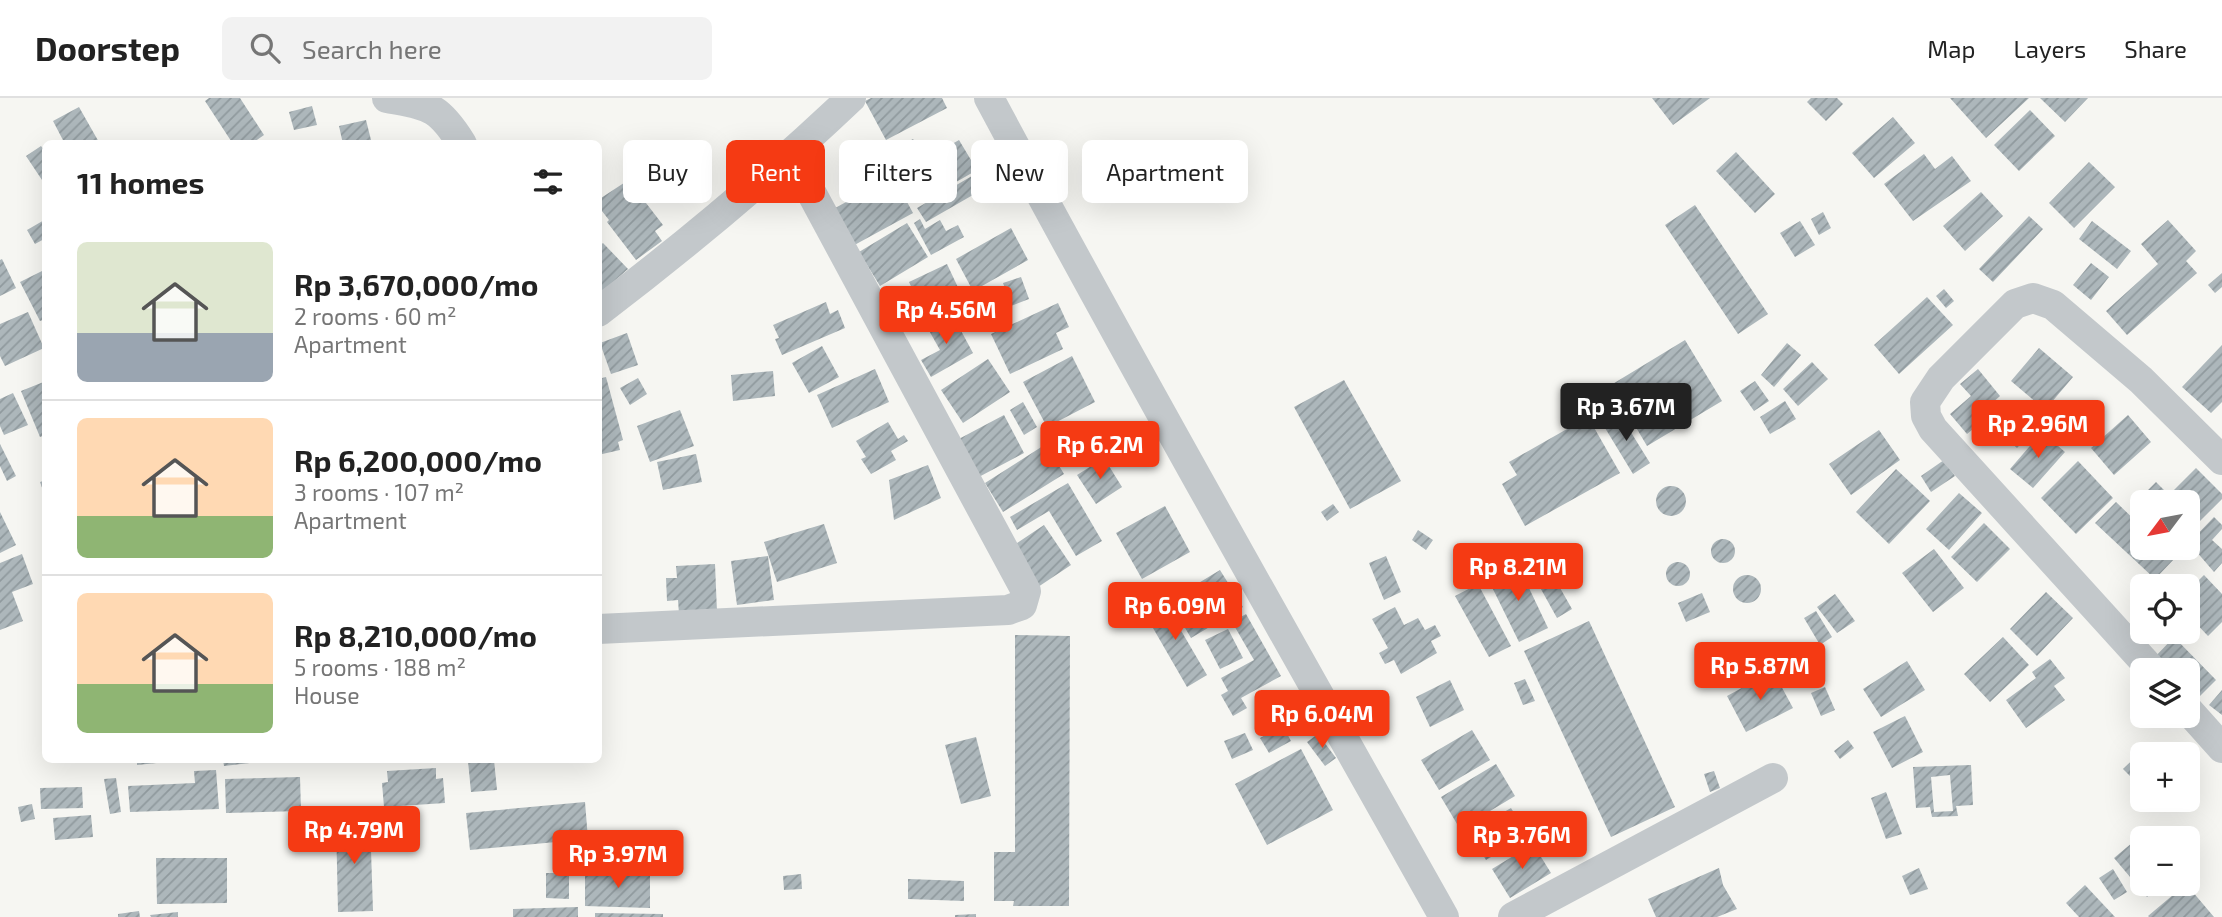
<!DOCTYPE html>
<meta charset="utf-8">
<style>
body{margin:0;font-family:"Exo 2",sans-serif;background:#f2f2f2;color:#222;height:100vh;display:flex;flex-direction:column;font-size:26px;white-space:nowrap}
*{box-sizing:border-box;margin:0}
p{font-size:23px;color:#767676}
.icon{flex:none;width:38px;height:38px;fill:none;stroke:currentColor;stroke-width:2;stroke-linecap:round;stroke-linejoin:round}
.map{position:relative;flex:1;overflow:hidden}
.side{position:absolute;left:42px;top:42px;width:560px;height:623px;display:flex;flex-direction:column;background:#fff;border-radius:10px;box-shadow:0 7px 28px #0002}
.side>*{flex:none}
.banner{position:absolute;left:623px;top:42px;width:665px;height:63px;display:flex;gap:14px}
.needle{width:46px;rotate:238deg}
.tools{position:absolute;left:2130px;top:392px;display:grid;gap:14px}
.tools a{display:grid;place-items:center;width:70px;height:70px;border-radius:10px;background:#fff;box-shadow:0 7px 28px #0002;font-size:35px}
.price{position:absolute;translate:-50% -60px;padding:0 16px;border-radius:7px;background:#f53a13;color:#fff;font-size:23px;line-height:46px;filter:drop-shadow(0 2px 4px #0008)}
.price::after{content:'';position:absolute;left:50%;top:42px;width:21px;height:16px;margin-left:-10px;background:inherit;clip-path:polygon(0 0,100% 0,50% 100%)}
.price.selected{background:#222;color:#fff}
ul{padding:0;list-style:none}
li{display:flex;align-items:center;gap:21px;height:175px;padding:0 35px}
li+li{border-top:2px solid #e0e0e0}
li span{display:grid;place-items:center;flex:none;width:196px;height:140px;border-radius:10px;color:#555}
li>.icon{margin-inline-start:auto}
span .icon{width:84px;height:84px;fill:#fffc;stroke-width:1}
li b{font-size:30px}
h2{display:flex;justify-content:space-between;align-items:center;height:84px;padding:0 35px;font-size:30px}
.pill{padding:0 24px;border-radius:10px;background:#fff;box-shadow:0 7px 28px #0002;font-size:24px;line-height:63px}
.pill.selected{background:#f53a13;color:#fff}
header{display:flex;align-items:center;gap:42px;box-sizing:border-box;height:98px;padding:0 35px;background:#fff;border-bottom:2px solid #e0e0e0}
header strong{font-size:33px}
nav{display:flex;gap:38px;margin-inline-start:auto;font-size:24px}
.search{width:490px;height:63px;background:#f2f2f2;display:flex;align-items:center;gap:18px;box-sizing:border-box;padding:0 24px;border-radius:10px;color:#767676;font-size:26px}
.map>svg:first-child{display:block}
</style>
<header>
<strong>Doorstep</strong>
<div class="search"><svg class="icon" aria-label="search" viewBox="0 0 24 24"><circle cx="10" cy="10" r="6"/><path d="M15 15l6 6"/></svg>Search here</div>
<nav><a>Map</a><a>Layers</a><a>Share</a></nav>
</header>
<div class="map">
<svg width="2222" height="819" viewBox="0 0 2222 819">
<defs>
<pattern id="building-hatch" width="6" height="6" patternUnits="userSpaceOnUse" patternTransform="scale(1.75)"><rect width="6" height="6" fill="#adb7bb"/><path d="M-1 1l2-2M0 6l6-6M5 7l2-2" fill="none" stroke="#909a9e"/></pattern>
</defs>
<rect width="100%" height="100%" fill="#f6f6f2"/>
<path fill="url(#building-hatch)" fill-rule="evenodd" d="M209,0H240L264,37L251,46H233L205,3Z
M871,0H942L947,10L886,42L865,3Z
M1652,0H1710L1673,27Z
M1811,0H1837L1843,6L1826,23L1807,4Z
M1950,0H2029L1986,40Z
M2040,0H2088L2065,24Z
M312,8L317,27L294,32L289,14Z
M79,9L100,46H65L53,23Z
M2030,12L2055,38L2019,73L1994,47Z
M1893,19L1915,45L1874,80L1852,55Z
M366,22L372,46H343L339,28Z
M913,41L925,62L959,42L977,72L932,98L902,47Z
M41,48L46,54V88L26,58Z
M1736,54L1775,96L1755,115L1716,73Z
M1924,56L1935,71L1952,58L1971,83L1913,123L1884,86Z
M2089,64L2115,89L2074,130L2049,105Z
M977,75L985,90L926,124L917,110Z
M636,77L654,100L646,105L663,127L655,133L662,143L636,162L607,124L609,122L598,108V102Z
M893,78L913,115L849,150L828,114Z
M1981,94L2003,118L1965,153L1943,128Z
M1695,107L1768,216L1738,236L1665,127Z
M1823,114L1831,130L1819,137L1811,121Z
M2029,118L2043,131L1993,184L1979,171Z
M46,121V140L35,146L27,132Z
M920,121L925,131L940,122L946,133L958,127L964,139L931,157L914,125Z
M2168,122L2196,153L2186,163L2197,175L2127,237L2106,213L2158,166L2141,146Z
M1800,123L1815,147L1795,159L1780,135Z
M2092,123L2131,153L2117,171L2079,141Z
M907,125L928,159L880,188L859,154Z
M1011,130L1028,162L973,193L956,161Z
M603,145L628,171L602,194L598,190V149Z
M2,161L16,190L0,198V162Z
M2091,165L2109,179L2091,202L2073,187Z
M947,166L962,198L924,216L909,184Z
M46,171V221L40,223L20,184Z
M2222,175V189L2215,195L2208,187Z
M1021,179L1029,201L1011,208L1003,185Z
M1944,191L1954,203L1946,210L1936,198Z
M1927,199L1953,227L1899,276L1874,247Z
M826,204L830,216L838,212L845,230L782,257L775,241L779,240L773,227Z
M1058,205L1069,229L1056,235L1063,251L1010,276L991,236Z
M28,214L44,250L5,268L0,258V226Z
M952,216L973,255L931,279L921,262L940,252L927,229Z
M627,235L638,267L611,276L600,245Z
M1685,242L1722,303L1647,348L1611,287Z
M1787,245L1801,257L1774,289L1761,277Z
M2222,247V304L2211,315L2182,289Z
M822,248L839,279L809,295L792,265Z
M2039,250L2073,279L2045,312L2011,283Z
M1072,258L1095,304L1047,329L1023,284Z
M988,261L1010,294L963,325L941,292Z
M1812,264L1828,281L1798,308L1783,291Z
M875,271L889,304L832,330L817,297Z
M1978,271L2000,298L1991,306L1997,311L1967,336L1950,316L1971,298L1960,286Z
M773,273L775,298L733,303L731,277Z
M606,279L623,342L618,344L620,352L598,357V281Z
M638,280L647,296L630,307L620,290Z
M1344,282L1401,383L1350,411L1294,309Z
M46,283V337L40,339L21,293Z
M1755,283L1769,303L1754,313L1740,293Z
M13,295L28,327L4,337L0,328V301Z
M1785,303L1796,321L1770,336L1760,319Z
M1023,304L1037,329L1024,337L1010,312Z
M2009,310L2033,333L2017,350L1993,328Z
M680,312L694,348L650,364L637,328Z
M1619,315L1650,365L1633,376L1602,325Z
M1004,317L1024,355L975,381L955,343Z
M2128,317L2151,344L2114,377L2091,350Z
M1588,319L1620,375L1525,428L1502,386L1517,377L1509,364Z
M888,324L898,341L904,337L908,343L891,353L896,362L871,376L861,361L866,359L856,343Z
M1073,330L1081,345L1092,338L1100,351L1070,369L1054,342Z
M1879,332L1900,362L1851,397L1829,366Z
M2042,334L2065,354L2033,390L2010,371Z
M0,346L16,378L7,383L0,368Z
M1046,346L1064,376L1003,414L985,385Z
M696,356L702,384L663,392L657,364Z
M1104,360L1122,389L1096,406L1077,377Z
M1944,362L1955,378L1931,394L1921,378Z
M2078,363L2113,400L2076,436L2041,400Z
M928,367L941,400L894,422L889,382Z
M2196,370L2222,396V401L2188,435V404H2148L2142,398L2156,384L2169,397Z
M1896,371L1930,403L1889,446L1856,414Z
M46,382V398H45L40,384Z
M1068,385L1102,443L1076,458L1049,413L1017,432L1010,419Z
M1656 403a15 15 0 1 1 30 0a15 15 0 1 1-30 0Z
M1959,395L1982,415L1949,452L1926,431Z
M2116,404L2142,429V450H2164L2175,460L2155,481L2095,425Z
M1333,406L1339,414L1327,423L1321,414Z
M1165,408L1190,454L1142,481L1116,435Z
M0,414L16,447L0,455Z
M2214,419L2222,427V431L2212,442L2222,451V465L2214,474L2189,445Z
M1984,425L2010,451L1977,484L1951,459Z
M824,426L837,465L777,484L764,444Z
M1044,427L1071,467L1038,489L1011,449Z
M1418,432L1433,442L1426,452L1412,442Z
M1711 453a12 12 0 1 1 24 0a12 12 0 1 1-24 0Z
M1934,451L1964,490L1933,514L1902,475Z
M22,456L33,486L12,494L23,523L0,532V465Z
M768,458L774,502L737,507L731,463Z
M1386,458L1401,494L1384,502L1369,465Z
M1542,458L1572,511L1557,520L1527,466Z
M1666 476a12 12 0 1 1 24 0a12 12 0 1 1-24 0Z
M715,466L717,514L679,516L678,502L667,503L666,480H677L676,468Z
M1518,467L1548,530L1519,544L1488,481Z
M1220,472L1243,509L1191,540L1169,503Z
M2204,477L2222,496V524L2208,538L2188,517V493Z
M1733 491a14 14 0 1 1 28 0a14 14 0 1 1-28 0Z
M1478,486L1511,548L1489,559L1455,498Z
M2046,494L2073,520L2037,558L2010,531Z
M1702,495L1710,514L1686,524L1678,505Z
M1835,496L1855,523L1837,535L1817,509Z
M1162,500L1207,577L1187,589L1142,511Z
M1395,509L1404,527L1418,520L1425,532L1435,527L1441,538L1431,543L1437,555L1401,576L1394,562L1385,566L1379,555L1388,550L1372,521Z
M1816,513L1832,539L1820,547L1804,520Z
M1246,516L1281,578L1241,600L1247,610L1233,618L1221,597L1228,593L1221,580L1254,562L1232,524Z
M1589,523L1675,709L1611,739L1524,553Z
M1228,531L1243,560L1220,571L1205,542Z
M1015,537L1070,538L1069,808H1013L1014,803H994V754H1015Z
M2003,539L2029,567L1990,604L1964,576Z
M2174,539L2216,582L2195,603L2188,596V572H2164L2153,561Z
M1806,554L1818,573L1800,585L1787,566Z
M2050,561L2065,580L2054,588L2065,602L2026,630L2006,602L2036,580L2032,574Z
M1907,563L1925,592L1881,619L1863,591Z
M1773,573L1793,610L1746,634L1727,598Z
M1525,581L1535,603L1523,607L1514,585Z
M1450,582L1464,612L1430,629L1416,599Z
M1825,589L1835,612L1821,618L1811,595Z
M2222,592V617L2209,607Z
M1905,618L1923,654L1892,670L1873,634Z
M1283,628L1291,643L1269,655L1260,640Z
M1472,632L1490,662L1439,692L1421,662Z
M1245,635L1253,652L1232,661L1224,643Z
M1318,636L1336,660L1325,668L1307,644Z
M976,639L991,698L961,706L945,647Z
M1848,642L1854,650L1840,661L1834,653Z
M2145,650L2151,656H2142V690L2123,671Z
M1301,651L1333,712L1267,747L1235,686Z
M137,662H176V663L137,667Z
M223,662H265L266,663L224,668Z
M494,662L497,692L471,694L468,663Z
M1496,666L1515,698L1460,731L1441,699Z
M1971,667L1973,707L1956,708L1958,718L1932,719L1930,709L1916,710L1913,669ZM1950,677L1953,713L1934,714L1931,679Z
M436,670V681L443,680L445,705L384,709L382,685L388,684L387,673Z
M216,672L219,711L130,714L128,688L195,685L194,673Z
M1714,673L1720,690L1710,694L1704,676Z
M300,679L301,713L226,715L225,681Z
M116,680L121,714L110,716L104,681Z
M82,689L83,710L41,711L40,690Z
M1886,694L1902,736L1886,741L1871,700Z
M585,704L588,741L470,752L466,715Z
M32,706L35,721L21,724L18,709Z
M1511,710L1527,738L1486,762L1469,734Z
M91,717L93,739L55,742L53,720Z
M370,721L373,813L338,814L336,722Z
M2145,734L2150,740H2142V786H2162L2147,799L2114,760Z
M1533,746L1551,775L1510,800L1492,771Z
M156,760H227V805L157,806Z
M1719,770L1723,787L1737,811L1717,819H1656L1648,801Z
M1919,770L1928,791L1910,797L1902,778Z
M2113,771L2127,794L2114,802L2099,780Z
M585,774L650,775V810L585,808Z
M546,775H569V801L546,800Z
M801,776L802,791L784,792L783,778Z
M908,781L964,783V803L908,801Z
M2186,786L2214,819H2149L2148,818Z
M2085,787L2115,819H2079L2066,805Z
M578,809V819H513V811Z
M139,813L140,819H118V816Z
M178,814V819H151L150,817Z
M595,815L663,816V819H595Z
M976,816V819H955V817Z"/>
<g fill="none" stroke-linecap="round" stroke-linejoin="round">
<path stroke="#c3c8cb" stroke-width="30" d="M387,0C429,8 438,7 462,46
M989,0C1136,275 1291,547 1444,819
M598,214C686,147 771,76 851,0
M598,531L1008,512L1022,507L1026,493L791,57
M2152,572L1933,331L1926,318L1925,304L1941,280L2015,206L2033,200L2053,207L2141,282L2222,362
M2188,612L2222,650
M1513,819L1773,680"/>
</g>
</svg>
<div class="tools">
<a><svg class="needle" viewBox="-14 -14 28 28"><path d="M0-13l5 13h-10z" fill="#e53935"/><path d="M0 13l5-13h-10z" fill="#767676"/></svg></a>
<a><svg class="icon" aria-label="locate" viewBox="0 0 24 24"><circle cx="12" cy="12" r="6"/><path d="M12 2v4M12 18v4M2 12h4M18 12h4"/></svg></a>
<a><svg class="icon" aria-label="layers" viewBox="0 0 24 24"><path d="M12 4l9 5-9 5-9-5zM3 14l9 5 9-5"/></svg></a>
<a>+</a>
<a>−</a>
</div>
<b class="price" style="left:946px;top:248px">Rp 4.56M</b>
<b class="price selected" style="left:1626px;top:345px">Rp 3.67M</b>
<b class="price" style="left:2038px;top:362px">Rp 2.96M</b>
<b class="price" style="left:1100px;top:383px">Rp 6.2M</b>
<b class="price" style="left:1518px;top:505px">Rp 8.21M</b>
<b class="price" style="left:1175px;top:544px">Rp 6.09M</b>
<b class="price" style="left:1760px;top:604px">Rp 5.87M</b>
<b class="price" style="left:1322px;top:652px">Rp 6.04M</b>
<b class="price" style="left:354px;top:768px">Rp 4.79M</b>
<b class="price" style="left:1522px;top:773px">Rp 3.76M</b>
<b class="price" style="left:618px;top:792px">Rp 3.97M</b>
<div class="banner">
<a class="pill">Buy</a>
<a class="pill selected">Rent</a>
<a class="pill">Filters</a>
<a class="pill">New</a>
<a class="pill">Apartment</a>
</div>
<section class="side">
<h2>11 homes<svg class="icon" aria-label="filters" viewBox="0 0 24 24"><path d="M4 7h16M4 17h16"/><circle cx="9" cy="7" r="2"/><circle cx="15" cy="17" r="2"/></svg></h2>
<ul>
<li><span style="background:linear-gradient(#dfe7d0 65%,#9aa5b1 0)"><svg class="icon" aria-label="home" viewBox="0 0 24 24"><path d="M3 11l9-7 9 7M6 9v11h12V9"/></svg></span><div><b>Rp 3,670,000/mo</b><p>2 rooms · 60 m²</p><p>Apartment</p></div></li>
<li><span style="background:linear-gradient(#ffd9b3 70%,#8fb573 0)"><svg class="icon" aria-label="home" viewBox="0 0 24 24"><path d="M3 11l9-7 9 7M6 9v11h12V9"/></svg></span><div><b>Rp 6,200,000/mo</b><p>3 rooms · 107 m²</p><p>Apartment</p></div></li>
<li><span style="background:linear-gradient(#ffd9b3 65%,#8fb573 0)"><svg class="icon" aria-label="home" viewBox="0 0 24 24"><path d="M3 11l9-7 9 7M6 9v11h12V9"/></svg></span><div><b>Rp 8,210,000/mo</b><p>5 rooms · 188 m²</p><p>House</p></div></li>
</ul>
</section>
</div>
